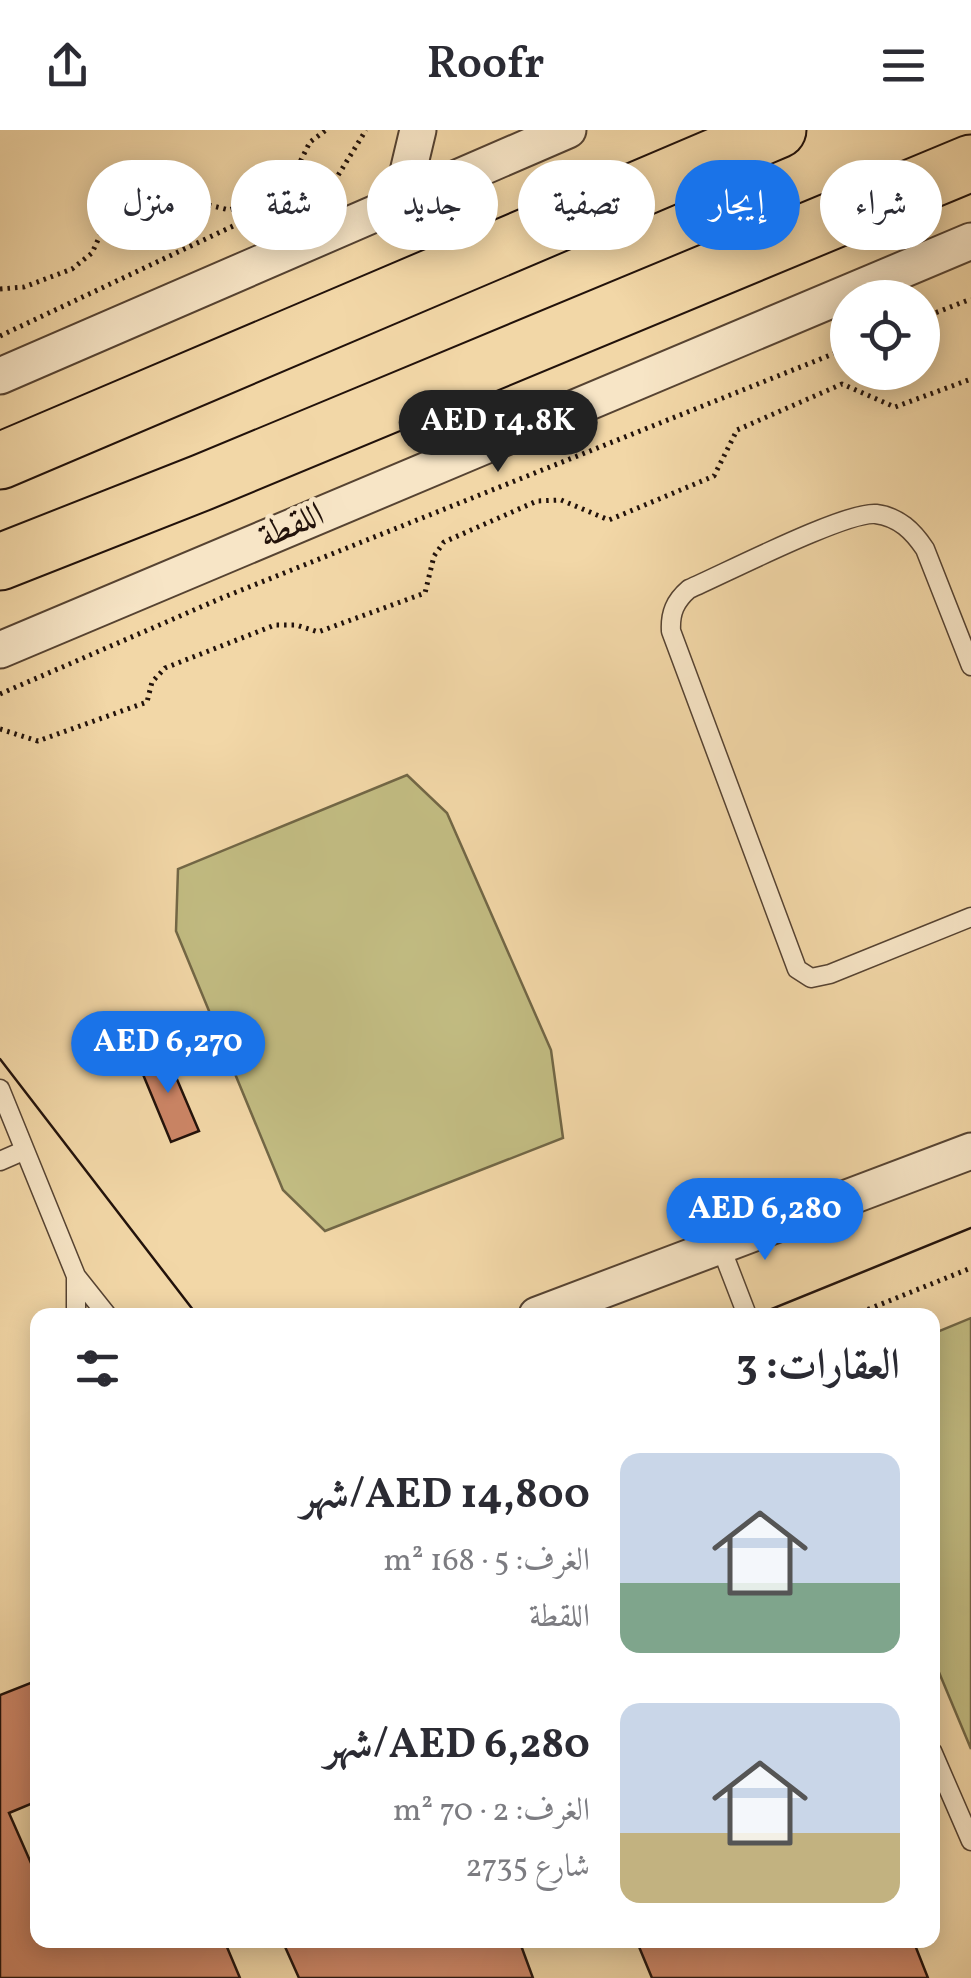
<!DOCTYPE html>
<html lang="ar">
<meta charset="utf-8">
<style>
body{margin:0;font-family:Vollkorn,Amiri,serif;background:#f7f7f7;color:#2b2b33;direction:rtl;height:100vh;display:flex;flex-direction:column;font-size:38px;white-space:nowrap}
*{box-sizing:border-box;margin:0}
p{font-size:32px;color:#7c7c81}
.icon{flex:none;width:55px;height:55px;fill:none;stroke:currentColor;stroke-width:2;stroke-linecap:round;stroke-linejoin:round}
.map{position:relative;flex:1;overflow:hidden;direction:ltr}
.panel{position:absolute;left:30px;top:1178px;width:910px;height:640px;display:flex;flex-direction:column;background:#fff;border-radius:20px;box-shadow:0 5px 25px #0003;direction:rtl}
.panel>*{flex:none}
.guide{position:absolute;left:30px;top:30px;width:912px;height:90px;direction:rtl;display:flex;gap:20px}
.tools{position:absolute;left:830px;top:150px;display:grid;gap:20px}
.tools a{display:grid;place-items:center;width:110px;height:110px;border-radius:50%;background:#fff;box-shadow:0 5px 25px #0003;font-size:50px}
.price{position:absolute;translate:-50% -85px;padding:0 22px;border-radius:35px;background:#1a73e8;color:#fff;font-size:32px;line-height:65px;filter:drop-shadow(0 2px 5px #0008)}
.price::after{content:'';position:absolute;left:50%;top:60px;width:30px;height:22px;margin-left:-15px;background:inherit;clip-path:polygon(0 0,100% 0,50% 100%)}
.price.selected{background:#222;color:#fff}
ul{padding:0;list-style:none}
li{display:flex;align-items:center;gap:30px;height:250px;padding:0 40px}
li span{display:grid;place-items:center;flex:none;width:280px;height:200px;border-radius:20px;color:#555}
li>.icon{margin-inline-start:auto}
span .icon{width:120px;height:120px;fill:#fffc;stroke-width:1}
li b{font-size:42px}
h2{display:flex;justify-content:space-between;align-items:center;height:120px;padding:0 40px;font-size:42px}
.pill{padding:0 35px;border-radius:45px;background:#fff;box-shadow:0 5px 25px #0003;font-size:35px;line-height:90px}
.pill.selected{background:#1a73e8;color:#fff}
header{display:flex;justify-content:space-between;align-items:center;height:130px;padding:0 40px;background:#fff;font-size:45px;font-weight:600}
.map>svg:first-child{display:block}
</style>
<header><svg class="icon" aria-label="menu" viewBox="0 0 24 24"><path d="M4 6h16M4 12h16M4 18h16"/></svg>Roofr<svg class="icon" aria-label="share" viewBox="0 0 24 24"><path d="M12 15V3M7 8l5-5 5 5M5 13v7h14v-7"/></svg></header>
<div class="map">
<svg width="971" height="1848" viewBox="0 0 971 1848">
<rect width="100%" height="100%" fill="#f2d7a7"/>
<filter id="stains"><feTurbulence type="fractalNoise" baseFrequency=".002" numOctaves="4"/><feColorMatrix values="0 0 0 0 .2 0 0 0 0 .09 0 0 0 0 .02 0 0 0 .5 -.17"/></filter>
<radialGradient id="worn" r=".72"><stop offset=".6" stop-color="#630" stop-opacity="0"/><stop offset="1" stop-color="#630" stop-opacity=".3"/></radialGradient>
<path fill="#c2bc82" stroke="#726746" stroke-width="2.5" d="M407,645L447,683L551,920L563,1008L325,1101L283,1060L176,801L178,739Z
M971,1188V1619L933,1528L932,1204Z"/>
<path fill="#cc8566" stroke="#22120b" stroke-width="2.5" d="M164,919L199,1001L171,1012L137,930Z
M38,1550V1671L9,1683L38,1749V1810H224L240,1848H0V1565Z
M282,1810H519L533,1848H299Z
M642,1810H913L928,1848H652L637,1812Z"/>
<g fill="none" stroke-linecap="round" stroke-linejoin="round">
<g stroke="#564332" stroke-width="21">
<path id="lane" d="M971,536L925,419C913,401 899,387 876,384C846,381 724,444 689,459C675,471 670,483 671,501L797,839L811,848L830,844L971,787
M0,959L76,1146L107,1185
M0,1031L23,1021
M720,1115L747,1185
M76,1146V1185
M932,1621L971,1711"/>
</g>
<g stroke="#564332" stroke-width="39">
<path id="street" d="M392,75L407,46L418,0
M0,246L568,0
M0,520L971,111
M537,1185L971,1021"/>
</g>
<g stroke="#22120b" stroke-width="59">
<path id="primary" d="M0,331L778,0
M0,432L203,352L971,33"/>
</g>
<path stroke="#22120b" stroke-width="5" stroke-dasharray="2.5 5" stroke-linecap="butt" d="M0,159L24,157L72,139L92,123L102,101L142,79L169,69L189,70L229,80L264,69L289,54L310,12L326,0
M922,188L971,169
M0,206L337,47L366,0
M0,564L224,467L848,218
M0,599L38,611L147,572L152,552L165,538L275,495H296L318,502L425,463L434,426L444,412L537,371L561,370L609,390L714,346L737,300L842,254L895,277L971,249
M854,1185L971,1138"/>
<use href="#lane" stroke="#f7e5c6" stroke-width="18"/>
<use href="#street" stroke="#f7e5c6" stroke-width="35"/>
<use href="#primary" stroke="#f2d7a7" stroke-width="55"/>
<path stroke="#22120b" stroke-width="2.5" d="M0,929L197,1185
M757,1185L971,1098"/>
</g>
<g text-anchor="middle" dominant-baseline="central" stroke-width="9" stroke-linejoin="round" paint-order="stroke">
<g font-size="35" fill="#22120b" stroke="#f7e5c6">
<text transform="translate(292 397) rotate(-23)">اللقطة</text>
</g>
</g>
<rect width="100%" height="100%" filter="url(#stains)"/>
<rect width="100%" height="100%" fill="url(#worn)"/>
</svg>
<div class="tools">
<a><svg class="icon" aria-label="locate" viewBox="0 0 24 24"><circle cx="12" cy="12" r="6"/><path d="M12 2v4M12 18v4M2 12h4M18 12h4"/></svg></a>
</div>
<b class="price selected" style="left:498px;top:345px">AED 14.8K</b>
<b class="price" style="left:168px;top:966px">AED 6,270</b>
<b class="price" style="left:765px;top:1133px">AED 6,280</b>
<div class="guide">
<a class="pill">شراء</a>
<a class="pill selected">إيجار</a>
<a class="pill">تصفية</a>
<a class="pill">جديد</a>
<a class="pill">شقة</a>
<a class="pill">منزل</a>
</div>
<section class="panel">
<h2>العقارات: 3<svg class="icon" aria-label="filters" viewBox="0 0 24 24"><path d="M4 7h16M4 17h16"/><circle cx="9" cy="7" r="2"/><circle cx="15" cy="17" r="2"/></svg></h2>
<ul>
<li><span style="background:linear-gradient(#c9d6e8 65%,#7fa58c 0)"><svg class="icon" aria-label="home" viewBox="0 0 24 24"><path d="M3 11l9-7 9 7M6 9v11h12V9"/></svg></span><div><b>AED 14,800/شهر</b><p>الغرف: 5 · 168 m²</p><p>اللقطة</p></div></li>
<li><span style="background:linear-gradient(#c9d6e8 65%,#c2b280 0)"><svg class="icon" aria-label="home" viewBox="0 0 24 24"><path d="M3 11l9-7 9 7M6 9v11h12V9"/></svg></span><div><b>AED 6,280/شهر</b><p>الغرف: 2 · 70 m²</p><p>شارع 2735</p></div></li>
</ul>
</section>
</div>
